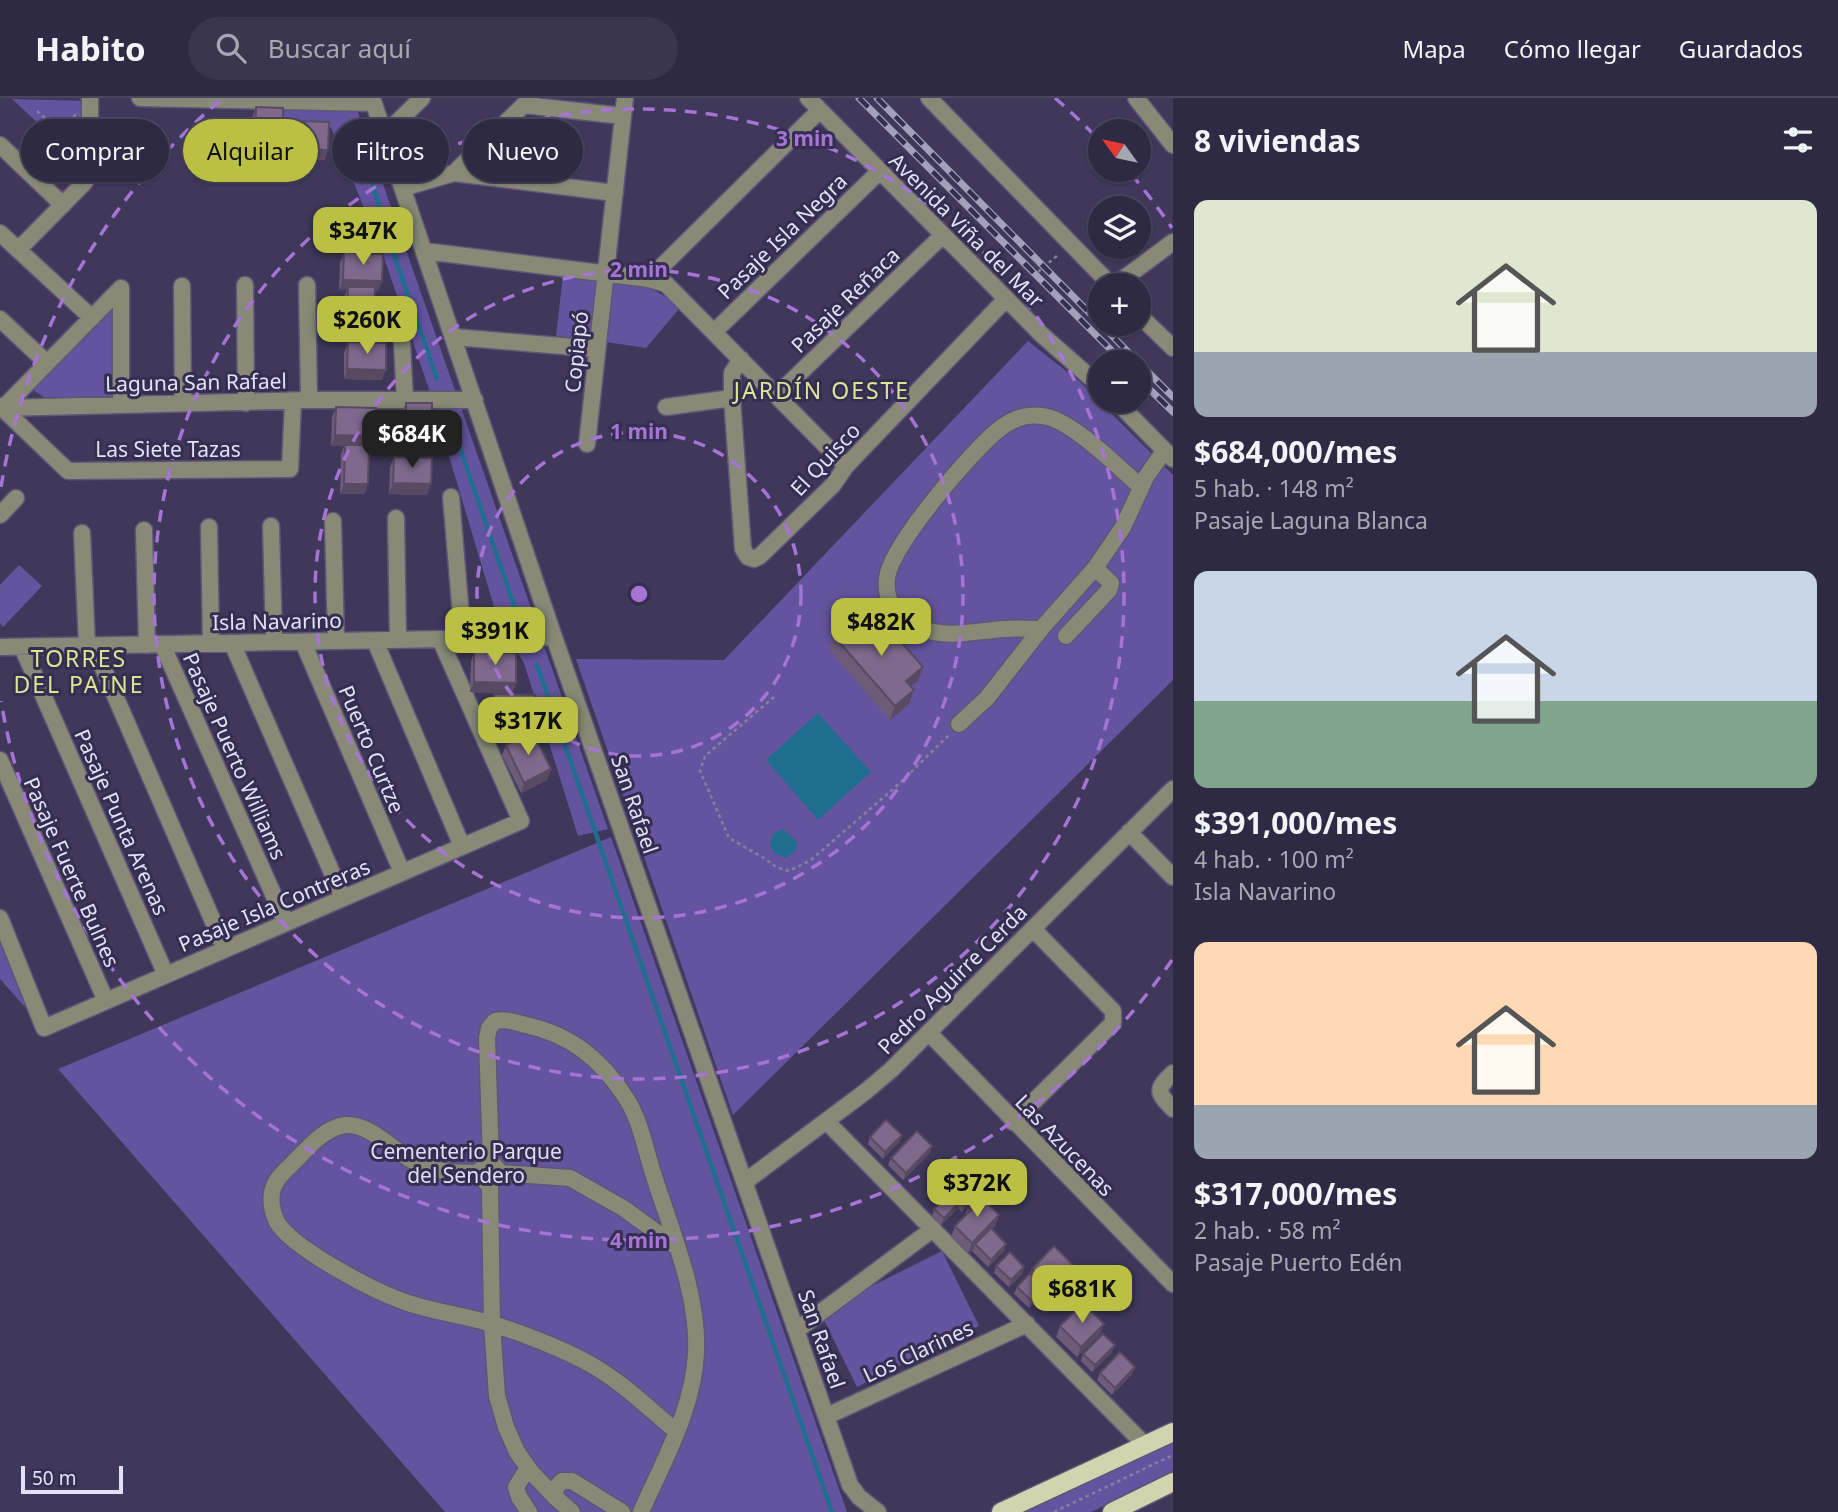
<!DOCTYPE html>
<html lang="es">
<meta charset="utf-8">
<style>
body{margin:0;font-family:"Noto Sans",sans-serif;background:#3b364f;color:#f1f3f6;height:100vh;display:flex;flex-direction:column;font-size:26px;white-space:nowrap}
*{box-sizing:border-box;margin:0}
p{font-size:23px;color:#a7a7b2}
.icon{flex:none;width:38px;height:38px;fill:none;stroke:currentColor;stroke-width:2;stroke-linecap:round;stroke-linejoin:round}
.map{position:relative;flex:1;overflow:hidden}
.details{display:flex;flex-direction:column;background:#2f2a44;width:665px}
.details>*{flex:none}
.banner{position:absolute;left:21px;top:21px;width:665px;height:63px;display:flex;gap:14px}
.needle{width:46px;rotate:303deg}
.buttons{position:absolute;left:1088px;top:21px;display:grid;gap:14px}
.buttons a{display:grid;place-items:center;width:63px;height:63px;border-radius:50%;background:#2f2a44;box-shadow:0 2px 5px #0004,0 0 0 2px #4a465d;font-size:35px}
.scale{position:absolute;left:21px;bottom:18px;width:102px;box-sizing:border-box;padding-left:7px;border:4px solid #e3e1f7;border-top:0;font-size:19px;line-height:24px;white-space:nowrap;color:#e3e1f7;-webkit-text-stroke:5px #352e50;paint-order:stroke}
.price{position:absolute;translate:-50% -60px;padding:0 16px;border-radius:14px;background:#bbc045;color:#111;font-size:23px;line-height:46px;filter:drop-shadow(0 2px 4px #0008)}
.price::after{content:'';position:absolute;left:50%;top:42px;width:21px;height:16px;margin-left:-10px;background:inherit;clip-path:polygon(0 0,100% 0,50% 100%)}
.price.current{background:#222;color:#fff}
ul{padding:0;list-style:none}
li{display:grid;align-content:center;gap:14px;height:371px;padding:0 21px}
li span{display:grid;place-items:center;height:217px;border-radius:14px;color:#555}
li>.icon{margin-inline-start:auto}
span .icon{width:126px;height:126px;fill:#fffc;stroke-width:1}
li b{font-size:30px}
h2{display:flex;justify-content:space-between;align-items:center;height:84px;padding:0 21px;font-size:30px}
.chip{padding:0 24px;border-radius:32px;background:#2f2a44;box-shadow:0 2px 5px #0004,0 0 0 2px #4a465d;font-size:24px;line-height:63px}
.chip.current{background:#bbc045;color:#111}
header{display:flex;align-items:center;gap:42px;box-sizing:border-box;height:98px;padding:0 35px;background:#2f2a44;border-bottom:2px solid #4a465d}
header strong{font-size:33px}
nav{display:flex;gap:38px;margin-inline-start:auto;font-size:24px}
.search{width:490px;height:63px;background:#3b364f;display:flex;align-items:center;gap:18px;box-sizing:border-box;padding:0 24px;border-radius:38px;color:#a7a7b2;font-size:26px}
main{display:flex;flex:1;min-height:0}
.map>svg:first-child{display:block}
</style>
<header>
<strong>Habito</strong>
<div class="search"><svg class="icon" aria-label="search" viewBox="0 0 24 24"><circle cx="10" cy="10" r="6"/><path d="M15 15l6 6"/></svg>Buscar aquí</div>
<nav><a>Mapa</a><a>Cómo llegar</a><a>Guardados</a></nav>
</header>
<main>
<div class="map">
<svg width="1173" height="1414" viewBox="0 0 1173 1414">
<rect width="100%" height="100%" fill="#3f385b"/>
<path fill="#64549f" d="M353,0L608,731L578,738L524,565L498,522L428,288L384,160L340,50L331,30L322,24H287L283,15L289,8Z
M12,1L87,3L86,70Z
M563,178L597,182L590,242L556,238Z
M613,185C644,189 656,187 679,211L646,250L606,244Z
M114,208L118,298L45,300L32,291L34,286Z
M1028,243L1080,284L1173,377V582L733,1017L576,561L724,562Z
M19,467L42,488L3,529L0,525V487Z
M611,739L847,1414H445L58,971Z
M0,838L32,917L0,881Z
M942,1153L979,1228L857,1289L820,1214Z
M1173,1343V1373L1091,1414H1020Z"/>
<path fill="#1f6e8f" d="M818,615L871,674L818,722L766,662Z
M783,731L797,744L796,752L786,760L774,755L770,747L773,736Z"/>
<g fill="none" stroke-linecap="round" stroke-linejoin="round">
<path stroke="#1f6e8f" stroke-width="4.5" d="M362,50L389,142L437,281
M449,318L518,519
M537,567L832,1414"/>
<g stroke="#5d5677" stroke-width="19">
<path id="minor" d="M140,0L373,5
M372,0L554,539L850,1387L859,1399L878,1414
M808,0L1041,236L1101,289
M929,0L1111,187
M1136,0L1173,47
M524,7L623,18
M385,36L422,0
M0,47L63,107
M454,75L531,0
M403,90L454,75L615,95
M0,135L92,220
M18,152L84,85L90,76V0
M425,153L649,181L666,186L846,368
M649,181L820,12
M245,187L246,305
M307,187L309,302
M1115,187L1173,144
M182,188L183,305
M121,190V307
M1139,217L1173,250
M0,221L47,265
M401,226L405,302
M715,233L880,73
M454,239L597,251
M741,261L732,275V300L743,451L748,459L754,461L760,458L833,387L846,368L1006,201
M777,297L943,137
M1116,303L1173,361
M0,308L68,373L290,371L293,303
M666,309L732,300
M3,310L309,302H475
M3,310L121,190
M587,346L625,0
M451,399L463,541
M0,417L16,400
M396,420L398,542
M333,423L336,543
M271,428L274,544
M209,429L211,545
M144,432L147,547
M82,435L87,547
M1041,531C1029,531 1016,530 1004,531C975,533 948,541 919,530C898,522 884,504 887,480C891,447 971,354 998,332C1011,321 1026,316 1042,318C1070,320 1119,370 1141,389
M1066,538L1109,492L1111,485L1095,470
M375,543L462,748
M303,544L402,774
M232,545L343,800
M162,546L286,825
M93,547L225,851
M0,549L554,539
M22,549L166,877
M959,626L987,600L1041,531L1095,470L1123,429L1146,379L1164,353
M0,662L106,903
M1129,734L1173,779
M0,820L44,930L521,723L440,541
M929,935L1173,1186
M1173,975C1155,992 1157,994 1173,1011
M827,1024L1145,1347
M1013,1024L1113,925V913L1033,831
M491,1064L487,940L489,930L495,923C506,921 515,924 526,927C571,937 601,961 626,1000C640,1021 645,1050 653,1075C670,1130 699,1196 696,1254C694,1310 663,1364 641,1414
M476,1075C456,1075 437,1074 419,1066C395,1056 372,1025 345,1027C324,1030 308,1050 294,1064C287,1071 277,1079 274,1088C269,1099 272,1114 277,1124C292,1150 369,1190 397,1201C426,1213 459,1216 489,1225C517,1233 563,1251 588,1265C620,1282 648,1310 676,1333
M746,1083L865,994L891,972L1173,691
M797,1232L933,1131
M827,1318L1027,1226
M528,1370L516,1389L519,1399L529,1414
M556,1400L532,1375L517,1354L506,1329L497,1298L492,1226L490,1088L476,1075L491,1064L501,1075L570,1080L623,1110L677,1149
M572,1414L556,1400L555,1391L562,1383H572L622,1414"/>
</g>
<g stroke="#5d5677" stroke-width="21">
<path id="major" d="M1001,1414L1173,1334
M1112,1414L1173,1384"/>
</g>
<path stroke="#85809e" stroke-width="2.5" stroke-dasharray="3.5 3.5" stroke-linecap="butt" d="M37,13L76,48
M60,35L76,16
M1023,198L1029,191L1024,186L1059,156
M774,599L705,658L700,673L729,740L764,760L776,769L789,773L811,762L900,685L950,636
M1054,1414L1173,1357"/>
<use href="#minor" stroke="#888a77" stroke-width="16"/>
<use href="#major" stroke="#d1d4ae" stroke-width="18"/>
<g stroke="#a4a0bb" stroke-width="7">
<path id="rail" d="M859,0L1123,264
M877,0L1138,264
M1139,265L1173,299
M1139,281L1173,314"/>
</g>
<use href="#rail" stroke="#352e50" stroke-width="4.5" stroke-dasharray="13" stroke-linecap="butt"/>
</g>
<path fill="#6d5b7a" d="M256,9L283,52L279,62H251L252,20Z
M291,23L325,62L286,61L287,34Z
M344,154L378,193H374V230L370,241L344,240V199L347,192H339L340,165Z
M348,244L382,282L344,281V255Z
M406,305L431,346L428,357L401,356L402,315Z
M336,309L375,338L371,349H369L368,386L364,396H340L341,357L344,348H331L332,319Z
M394,359L427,397L389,396L390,369Z
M833,537L923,569L918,583L911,589L909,606L890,622L828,551Z
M474,553L516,585L512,596L470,594L471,564Z
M494,596L534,627L532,634L551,671L547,682L521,695L502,657L506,647L525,637L489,636L490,606Z
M902,1037L899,1044L883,1061L868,1046L870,1039Z
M930,1055L903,1082L888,1067L891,1060Z
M946,1089L970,1105L962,1114L958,1110L941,1127L932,1118L934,1111L946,1098L943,1096Z
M968,1109L999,1117L995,1128L992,1131L1006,1146L1004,1153L988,1169L972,1153L974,1150L968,1156L951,1139L955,1128L964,1119Z
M996,1168L1024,1169L1022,1176L1009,1189L994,1175Z
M1032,1171L1072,1179L1049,1202L1043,1197L1029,1210L1014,1196L1017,1189L1030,1175Z
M1104,1226L1100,1236L1077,1259L1056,1239L1060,1228Z
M1112,1254L1092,1274L1081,1263L1083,1256Z
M1100,1275L1132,1276L1112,1297L1097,1282Z"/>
<path fill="#594a63" d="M290,50L328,52L325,62L286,61Z
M255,52H283L279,62H251Z
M343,182L382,183L378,193L348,192V189L347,192H339Z
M347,230H374L370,241L344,240Z
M347,271L386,272L382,282L344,281Z
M335,337L375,338L371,349L331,348Z
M405,346H431L428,357L401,356Z
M393,385L431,386L427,397L389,396Z
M344,386H368L364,396H340Z
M923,569L918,583L901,597L906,583Z
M474,584L516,585L512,596L470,594Z
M914,592L909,606L890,622L895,608Z
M493,626L534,627L530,637L489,636Z
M551,671L547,682L521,695L524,685Z
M902,1037L899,1044L883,1061L885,1054Z
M932,1048L930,1055L903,1082L906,1075Z
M973,1099L970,1105L962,1114L964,1107Z
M961,1103L958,1110L941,1127L944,1120Z
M999,1117L995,1128L976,1147L975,1146L974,1150L968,1156L972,1145Z
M1006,1146L1004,1153L988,1169L991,1162Z
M1024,1169L1022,1176L1009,1189L1011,1182Z
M1075,1169L1072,1179L1049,1202L1053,1192Z
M1045,1190L1043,1197L1029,1210L1032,1203Z
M1104,1226L1100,1236L1077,1259L1081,1249Z
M1115,1247L1112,1254L1092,1274L1095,1267Z
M1135,1269L1132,1276L1112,1297L1115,1290Z"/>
<path fill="#7f6a8e" stroke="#594a63" stroke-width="2" d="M256,9L283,10V52H255Z
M291,23L329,24L328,52L290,50Z
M344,154L383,156L382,183L343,182Z
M348,189H375L374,230H347Z
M348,244L386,245V272L347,271Z
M406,305H432L431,346H405Z
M336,309L376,310L375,338L335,337Z
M345,347H369L368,386H344Z
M394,359L432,360L431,386L393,385Z
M851,522L864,537L882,522L923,569L906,583L914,592L895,608L833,537Z
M474,553L516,555V585L474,584Z
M494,596L535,597L534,627L493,626Z
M532,633L551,671L524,685L506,647Z
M886,1022L902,1037L885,1054L870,1039Z
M917,1033L932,1048L906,1075L891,1060Z
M954,1081L973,1099L964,1107L961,1103L944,1120L934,1111L951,1094L946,1089Z
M979,1097L999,1117L972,1145L955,1128L971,1112L968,1109Z
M991,1130L1006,1146L991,1162L975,1146Z
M1054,1148L1075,1169L1053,1192L1032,1171Z
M1010,1154L1024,1169L1011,1182L996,1168Z
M1030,1175L1045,1190L1032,1203L1017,1189Z
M1083,1205L1104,1226L1081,1249L1060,1228Z
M1103,1236L1115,1247L1095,1267L1083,1256Z
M1120,1254L1135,1269L1115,1290L1100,1275Z"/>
<g fill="none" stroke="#a574d5" stroke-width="3.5" stroke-dasharray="12 9">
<circle cx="639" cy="496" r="162"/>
<circle cx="639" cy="496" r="324"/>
<circle cx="639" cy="496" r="485"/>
<path d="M1172 862A647 647 0 0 1 1 603M1 389A647 647 0 0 1 223 0M1055 0A647 647 0 0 1 1100 43M1131 76A647 647 0 0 1 1172 130"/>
</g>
<g text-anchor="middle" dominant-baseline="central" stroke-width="6" stroke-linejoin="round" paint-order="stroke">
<g font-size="21" fill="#e3e1f7" stroke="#352e50">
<text transform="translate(967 132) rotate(45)">Avenida Viña del Mar</text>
<text transform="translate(782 138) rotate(-44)">Pasaje Isla Negra</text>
<text transform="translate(845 202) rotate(-44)">Pasaje Reñaca</text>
<text transform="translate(576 254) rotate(-84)">Copiapó</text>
<text transform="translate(196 284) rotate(-1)">Laguna San Rafael</text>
<text x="168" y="351">Las Siete Tazas</text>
<text transform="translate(825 361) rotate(-47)">El Quisco</text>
<text transform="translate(277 523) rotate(-1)">Isla Navarino</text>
<text transform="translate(372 651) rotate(67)">Puerto Curtze</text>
<text transform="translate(235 658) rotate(66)">Pasaje Puerto Williams</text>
<text transform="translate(635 706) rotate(71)">San Rafael</text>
<text transform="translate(122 724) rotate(66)">Pasaje Punta Arenas</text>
<text transform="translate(72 774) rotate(66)">Pasaje Fuerte Bulnes</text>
<text transform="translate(274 807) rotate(-23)">Pasaje Isla Contreras</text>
<text transform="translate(952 881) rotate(-45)">Pedro Aguirre Cerda</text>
<text transform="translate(1065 1047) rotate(46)">Las Azucenas</text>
<text transform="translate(822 1241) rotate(71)">San Rafael</text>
<text transform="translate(918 1253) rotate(-25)">Los Clarines</text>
</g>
<g font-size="21" fill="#e0ddf7" stroke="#352e50">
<text x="466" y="1053">Cementerio Parque<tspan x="466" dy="24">del Sendero</tspan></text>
</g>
<g font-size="23" letter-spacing="2" fill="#dee395" stroke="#352e50">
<text x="822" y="292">JARDÍN OESTE</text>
<text x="79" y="560">TORRES<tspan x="79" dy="26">DEL PAINE</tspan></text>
</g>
</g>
<circle cx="639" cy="496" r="10" fill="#a574d5" stroke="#352e50" stroke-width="3.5"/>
<g font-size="21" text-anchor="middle" font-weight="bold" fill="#a574d5" stroke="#352e50" stroke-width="6" stroke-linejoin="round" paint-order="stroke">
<text x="805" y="48">3 min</text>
<text x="639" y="179">2 min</text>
<text x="639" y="341">1 min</text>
<text x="639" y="1150">4 min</text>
</g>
</svg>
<div class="buttons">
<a><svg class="needle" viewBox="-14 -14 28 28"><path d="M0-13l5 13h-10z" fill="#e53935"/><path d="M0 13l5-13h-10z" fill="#a7a7b2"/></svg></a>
<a><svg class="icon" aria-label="layers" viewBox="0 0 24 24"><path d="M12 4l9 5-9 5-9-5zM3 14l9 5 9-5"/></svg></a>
<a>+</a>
<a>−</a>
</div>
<div class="scale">50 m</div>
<b class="price" style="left:363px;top:169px">$347K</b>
<b class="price" style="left:367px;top:258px">$260K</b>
<b class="price current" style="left:412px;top:372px">$684K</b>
<b class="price" style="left:881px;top:560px">$482K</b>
<b class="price" style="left:495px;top:569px">$391K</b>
<b class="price" style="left:528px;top:659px">$317K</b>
<b class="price" style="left:977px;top:1121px">$372K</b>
<b class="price" style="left:1082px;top:1227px">$681K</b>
<div class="banner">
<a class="chip">Comprar</a>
<a class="chip current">Alquilar</a>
<a class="chip">Filtros</a>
<a class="chip">Nuevo</a>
</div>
</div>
<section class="details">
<h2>8 viviendas<svg class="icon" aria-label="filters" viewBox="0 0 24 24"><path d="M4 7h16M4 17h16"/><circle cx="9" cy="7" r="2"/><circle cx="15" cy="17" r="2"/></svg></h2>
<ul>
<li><span style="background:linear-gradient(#dfe7d0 70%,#9aa5b1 0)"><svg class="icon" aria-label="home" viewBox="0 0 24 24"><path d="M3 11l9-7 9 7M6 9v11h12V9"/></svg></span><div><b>$684,000/mes</b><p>5 hab. · 148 m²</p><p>Pasaje Laguna Blanca</p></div></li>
<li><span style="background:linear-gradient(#c9d6e8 60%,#7fa58c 0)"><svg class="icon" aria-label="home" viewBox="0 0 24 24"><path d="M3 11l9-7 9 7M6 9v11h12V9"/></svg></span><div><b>$391,000/mes</b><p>4 hab. · 100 m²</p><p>Isla Navarino</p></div></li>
<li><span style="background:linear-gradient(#ffd9b3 75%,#9aa5b1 0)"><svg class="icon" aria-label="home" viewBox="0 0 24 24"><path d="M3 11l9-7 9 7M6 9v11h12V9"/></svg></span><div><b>$317,000/mes</b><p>2 hab. · 58 m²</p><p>Pasaje Puerto Edén</p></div></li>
</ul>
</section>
</main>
